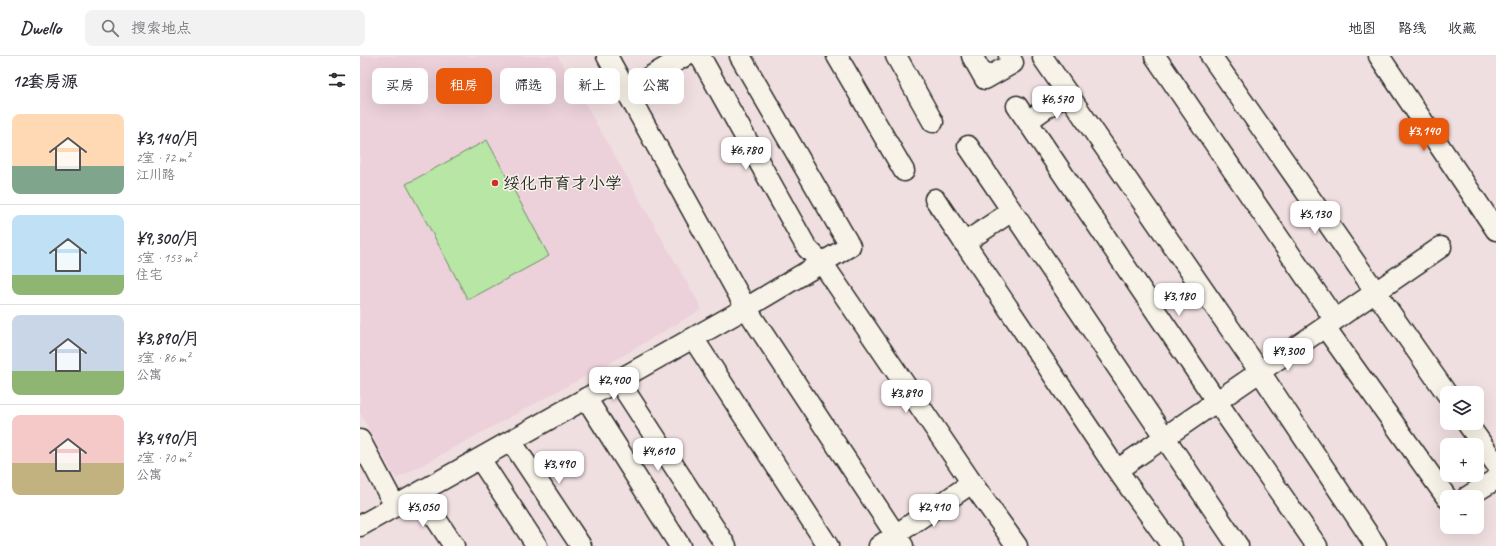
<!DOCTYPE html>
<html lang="zh">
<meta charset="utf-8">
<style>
body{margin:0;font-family:Caveat,"LXGW WenKai TC",sans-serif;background:#f2f2f3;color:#2b2b33;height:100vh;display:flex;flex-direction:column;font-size:15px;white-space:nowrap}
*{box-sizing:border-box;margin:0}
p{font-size:13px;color:#7c7c81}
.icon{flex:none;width:22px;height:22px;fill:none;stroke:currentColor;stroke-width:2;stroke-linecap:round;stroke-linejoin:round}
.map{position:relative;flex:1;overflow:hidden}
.panel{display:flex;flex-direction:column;background:#fff;width:360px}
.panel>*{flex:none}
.banner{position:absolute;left:12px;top:12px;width:380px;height:36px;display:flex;gap:8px}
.tools{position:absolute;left:1080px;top:330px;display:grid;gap:8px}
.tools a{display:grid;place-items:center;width:44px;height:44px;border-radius:8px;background:#fff;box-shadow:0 4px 16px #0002;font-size:20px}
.price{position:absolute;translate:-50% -34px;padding:0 9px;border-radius:8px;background:#fff;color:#222;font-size:13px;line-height:26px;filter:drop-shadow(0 1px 2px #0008)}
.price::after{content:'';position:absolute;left:50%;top:24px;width:12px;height:9px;margin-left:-6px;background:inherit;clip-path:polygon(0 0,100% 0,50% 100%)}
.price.active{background:#ea580c;color:#fff}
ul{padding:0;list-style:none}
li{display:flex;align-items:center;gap:12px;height:100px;padding:0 12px}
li+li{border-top:1px solid #e1e1e2}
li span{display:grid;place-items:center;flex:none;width:112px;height:80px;border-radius:8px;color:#555}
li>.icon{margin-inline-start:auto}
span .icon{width:48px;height:48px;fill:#fffc;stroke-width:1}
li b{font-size:17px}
h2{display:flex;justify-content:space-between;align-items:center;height:48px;padding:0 12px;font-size:17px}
.pill{padding:0 14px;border-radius:8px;background:#fff;box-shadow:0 4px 16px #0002;font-size:14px;line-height:36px}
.pill.active{background:#ea580c;color:#fff}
header{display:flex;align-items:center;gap:24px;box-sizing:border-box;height:56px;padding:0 20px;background:#fff;border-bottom:1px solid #e1e1e2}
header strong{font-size:19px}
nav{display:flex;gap:22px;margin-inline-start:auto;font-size:14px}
.search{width:280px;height:36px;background:#f2f2f3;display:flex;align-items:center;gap:10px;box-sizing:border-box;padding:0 14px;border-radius:8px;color:#7c7c81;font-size:15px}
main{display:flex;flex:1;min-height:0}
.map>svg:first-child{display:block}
</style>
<header>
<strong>Dwello</strong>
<div class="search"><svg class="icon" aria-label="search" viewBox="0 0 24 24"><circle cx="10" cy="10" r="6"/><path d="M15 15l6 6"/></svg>搜索地点</div>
<nav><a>地图</a><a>路线</a><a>收藏</a></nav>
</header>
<main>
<section class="panel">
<h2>12套房源<svg class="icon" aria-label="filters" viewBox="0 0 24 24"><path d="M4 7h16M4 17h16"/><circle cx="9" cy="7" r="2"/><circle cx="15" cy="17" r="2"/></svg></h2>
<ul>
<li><span style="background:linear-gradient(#ffd9b3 65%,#7fa58c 0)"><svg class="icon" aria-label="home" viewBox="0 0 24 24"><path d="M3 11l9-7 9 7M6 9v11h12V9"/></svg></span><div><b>¥3,140/月</b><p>2室 · 72 m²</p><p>江川路</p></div></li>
<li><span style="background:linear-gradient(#bfe0f5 75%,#8fb573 0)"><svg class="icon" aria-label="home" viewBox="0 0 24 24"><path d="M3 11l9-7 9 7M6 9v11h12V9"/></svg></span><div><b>¥9,300/月</b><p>5室 · 153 m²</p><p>住宅</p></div></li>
<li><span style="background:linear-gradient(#c9d6e8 70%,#8fb573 0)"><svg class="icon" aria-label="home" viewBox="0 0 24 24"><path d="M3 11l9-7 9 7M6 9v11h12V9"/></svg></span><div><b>¥3,890/月</b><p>3室 · 86 m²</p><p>公寓</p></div></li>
<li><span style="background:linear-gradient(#f6c9c9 60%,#c2b280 0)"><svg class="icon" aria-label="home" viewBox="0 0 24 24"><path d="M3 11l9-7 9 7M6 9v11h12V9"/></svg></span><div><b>¥3,490/月</b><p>2室 · 70 m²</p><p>公寓</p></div></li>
</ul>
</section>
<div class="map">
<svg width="1136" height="490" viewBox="0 0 1136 490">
<rect width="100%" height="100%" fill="#f0dfe0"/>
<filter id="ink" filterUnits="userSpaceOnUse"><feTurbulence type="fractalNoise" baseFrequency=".025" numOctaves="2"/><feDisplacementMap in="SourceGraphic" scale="8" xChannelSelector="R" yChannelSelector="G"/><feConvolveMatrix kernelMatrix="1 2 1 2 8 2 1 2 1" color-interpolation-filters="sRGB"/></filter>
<g filter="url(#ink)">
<path fill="#ecd1da" d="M0,0H198L342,253L257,303L36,423L0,357Z"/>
<path fill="#b7e6a5" stroke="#718868" d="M127,84L189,200L108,244L46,128Z"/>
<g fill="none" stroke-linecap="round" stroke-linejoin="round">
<g stroke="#2b2b2b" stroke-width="23">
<path id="minor" d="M247,0L386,252L543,490
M340,0L447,192L463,208L612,427L657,490
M477,0L544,115
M536,0L573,66
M612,0L625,23L653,7L649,0
M795,0L975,264
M851,0L1087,338
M1019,0L1136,174
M683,2L900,316L1016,490
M266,35L325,0
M657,50L857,346L957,490
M668,65L707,37
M608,90L878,490
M575,143L757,414L812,490
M604,187L652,155
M965,271L1087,442
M333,282L468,490
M258,324L366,490
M226,342L320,490
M1107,367L1136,408
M0,384L35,450
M151,385L221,490
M120,403L177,490
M757,414L1081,191
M59,437L94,490
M1107,441L1136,423
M0,470L386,252L490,190L380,0
M519,490L612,427"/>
</g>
<use href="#minor" stroke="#f7f3e8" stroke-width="20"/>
</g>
</g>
<circle fill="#c8321e" stroke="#f7f3e8" stroke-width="1.5" cx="135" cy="127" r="4"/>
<g text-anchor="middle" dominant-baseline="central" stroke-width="3" stroke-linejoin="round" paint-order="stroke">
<g font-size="17" fill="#2b2b2b" stroke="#f7f3e8" text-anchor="start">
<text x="143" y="127">绥化市育才小学</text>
</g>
</g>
</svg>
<div class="tools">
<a><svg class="icon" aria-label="layers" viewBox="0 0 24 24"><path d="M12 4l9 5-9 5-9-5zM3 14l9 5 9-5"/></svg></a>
<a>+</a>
<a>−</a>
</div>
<b class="price" style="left:697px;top:64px">¥6,570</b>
<b class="price active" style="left:1064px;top:96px">¥3,140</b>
<b class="price" style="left:386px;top:115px">¥6,780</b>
<b class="price" style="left:955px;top:179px">¥5,130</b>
<b class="price" style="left:819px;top:261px">¥3,180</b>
<b class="price" style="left:928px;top:316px">¥9,300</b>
<b class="price" style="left:254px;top:345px">¥2,400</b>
<b class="price" style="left:546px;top:358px">¥3,890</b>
<b class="price" style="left:298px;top:416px">¥4,610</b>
<b class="price" style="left:199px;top:429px">¥3,490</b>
<b class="price" style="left:63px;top:472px">¥5,050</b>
<b class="price" style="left:574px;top:472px">¥2,410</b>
<div class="banner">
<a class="pill">买房</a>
<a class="pill active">租房</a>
<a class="pill">筛选</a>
<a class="pill">新上</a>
<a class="pill">公寓</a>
</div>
</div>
</main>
